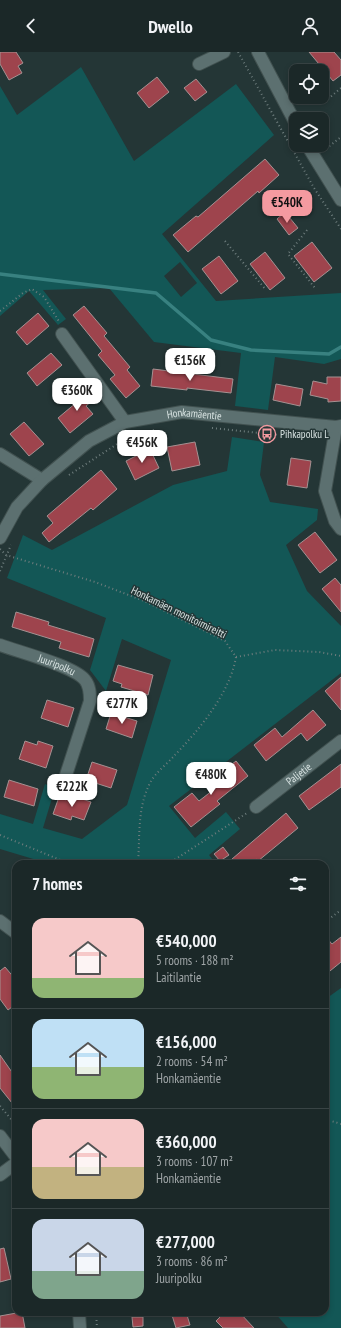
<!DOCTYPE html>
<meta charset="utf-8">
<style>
body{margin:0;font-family:"PT Sans Narrow",sans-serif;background:#243030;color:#f1f3f6;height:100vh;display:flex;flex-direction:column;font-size:15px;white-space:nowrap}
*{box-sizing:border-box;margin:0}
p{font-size:13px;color:#a0a6a8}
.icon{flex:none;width:22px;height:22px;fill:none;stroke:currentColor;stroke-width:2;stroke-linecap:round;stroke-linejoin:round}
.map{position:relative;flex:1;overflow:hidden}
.panel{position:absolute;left:12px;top:808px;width:317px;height:456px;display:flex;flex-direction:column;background:#1b2828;border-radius:12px;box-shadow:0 2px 6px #0003,0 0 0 1px #394445}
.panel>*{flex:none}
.fabs{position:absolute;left:289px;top:12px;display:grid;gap:8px}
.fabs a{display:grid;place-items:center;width:40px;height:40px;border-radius:8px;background:#1b2828;box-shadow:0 2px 6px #0003,0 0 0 1px #394445;font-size:20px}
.price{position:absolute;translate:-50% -34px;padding:0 9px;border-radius:8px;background:#fff;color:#222;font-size:13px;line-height:26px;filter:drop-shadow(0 1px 2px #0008)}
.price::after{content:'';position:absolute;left:50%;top:24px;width:12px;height:9px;margin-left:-6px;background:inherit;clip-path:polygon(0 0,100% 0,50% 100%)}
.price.on{background:#f49aa0;color:#111}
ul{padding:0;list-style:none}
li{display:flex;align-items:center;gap:12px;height:100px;padding:0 20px}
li+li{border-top:1px solid #394445}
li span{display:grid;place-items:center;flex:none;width:112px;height:80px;border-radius:12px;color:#555}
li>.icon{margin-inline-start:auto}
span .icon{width:48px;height:48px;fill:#fffc;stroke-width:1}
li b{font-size:17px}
h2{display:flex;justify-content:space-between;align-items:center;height:48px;padding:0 20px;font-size:17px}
header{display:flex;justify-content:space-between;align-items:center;height:52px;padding:0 20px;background:#1b2828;font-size:18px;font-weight:700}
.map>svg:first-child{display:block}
</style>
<header><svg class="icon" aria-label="back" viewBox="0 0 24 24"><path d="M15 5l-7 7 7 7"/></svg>Dwello<svg class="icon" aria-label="person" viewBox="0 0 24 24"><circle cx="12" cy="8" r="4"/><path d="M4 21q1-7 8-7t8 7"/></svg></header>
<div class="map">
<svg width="341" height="1276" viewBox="0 0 341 1276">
<rect width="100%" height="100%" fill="#243636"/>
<path fill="#135756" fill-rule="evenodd" d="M81,15L134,109L236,32L274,83L162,182L216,249L341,241V307L324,312L275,305L268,358L235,354L241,301L154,290L109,236L43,238L66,267L58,273L29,239L0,264V34L17,63ZM180,210L197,231L181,245L164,224Z
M232,385L264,390L260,423L270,450L318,457L317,468L286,493L307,539L341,574V621L169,754L195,786L226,760L240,777L209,803L216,812H50L0,797V762L33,772L45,732L55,736L43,776L82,787L127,753L171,608L122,587L106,639L90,618L106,566L7,526L23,483L52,498L173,433L227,419Z
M341,936V1276H288L274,1260H325V945L327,946Z"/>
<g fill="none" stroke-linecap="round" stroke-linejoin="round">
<path stroke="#388180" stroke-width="3.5" d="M0,222L156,241L211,288L251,298L329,302L341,295"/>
</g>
<path fill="#9e444d" stroke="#a59192" d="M0,0H16L23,11L18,14L22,21L9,28L0,12Z
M309,0H334L341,8V23L333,29Z
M157,25L169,40L149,56L137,41Z
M196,27L207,40L195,49L184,36Z
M265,107L279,123L259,141L258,139L188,200L173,183L196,164L198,165Z
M285,160L298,176L289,183L277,167Z
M312,190L332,216L314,230L294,204Z
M265,200L285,226L270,238L250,212Z
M219,204L238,229L221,242L202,217Z
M84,254L107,281L104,284L130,315L127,318L140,334L126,346L110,327L115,323L98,303L102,299L73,263Z
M38,261L49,274L27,293L16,280Z
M51,301L62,313L37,334L27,321Z
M153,317L233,327L231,341L187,336V338L151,334Z
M327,325H341V349L328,350V347L310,343L313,329L327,332Z
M276,332L303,337L300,354L273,348Z
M83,337L93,348L86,354L93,362L70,381L58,366L77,350L73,345Z
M24,370L44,392L29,404L10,382Z
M195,390L200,413L172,419L167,395Z
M150,397L159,416L135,428L126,409Z
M291,406L311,409L307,436L287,433Z
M101,418L117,437L93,458L91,456L49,490L42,481L53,471L47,464Z
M315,480L337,508L320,521L298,493Z
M335,526L341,533V560L322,537Z
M16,560L49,570L48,573L94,587L89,605L59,596L61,590L12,575Z
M118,613L153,623L148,643L121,635L122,632L113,629Z
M341,625V658L325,639Z
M47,648L74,656L68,675L41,666Z
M313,658L326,673L307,689L301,681L266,709L254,693L275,676L282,685Z
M111,661L137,669L132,686L106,677Z
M25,689L37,693L38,689L53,694L46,716L19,707Z
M236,709L248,724L217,749L220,752L191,775L174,755L192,741L199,749L222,731L217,724Z
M92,710L117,718L111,736L86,728Z
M341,712V735L309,758L299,744Z
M9,728L38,737L34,754L4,745Z
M68,742L91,750L84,768L72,764L71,768L53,762L59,745L66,748Z
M286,761L298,776L258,809L257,807L251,812H237L232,807Z
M223,795L229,803L220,809L214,802Z
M325,884L332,892L341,885V910L325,923Z
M5,915L16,928V952L8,958L0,947V919Z
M0,1003L16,1026V1056L0,1036Z
M4,1196L11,1227L0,1230V1197Z
M22,1260L25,1276H0V1264Z
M171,1260H186L190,1273L176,1276Z
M225,1260H239L254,1276H223L216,1269Z
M132,1265H143V1274L133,1275Z"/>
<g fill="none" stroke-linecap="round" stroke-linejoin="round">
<g stroke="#415150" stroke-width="14">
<g id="street">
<path d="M199,12L224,0"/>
<path d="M62,282L125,370"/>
<path d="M336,375L325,439L335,469L341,477"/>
<path d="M0,402L42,428"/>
<path id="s1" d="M0,593C19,600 74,614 85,628C90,634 90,642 90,649L66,723"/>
<path id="s2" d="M256,755L341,689"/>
<path d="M0,869L16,881"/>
<path d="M0,1123L16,1111"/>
</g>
</g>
<g stroke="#415150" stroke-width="14">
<g id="secondary">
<path d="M258,0L296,72"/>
<path d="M307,93L341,148"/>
<path id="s3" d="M0,486L17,455L42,428L89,389L125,370L182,360L336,375L341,374"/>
<path d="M0,1084L16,1105"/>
<path d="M79,1260L80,1276"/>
</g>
</g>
<path stroke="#6e7d7d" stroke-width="2" stroke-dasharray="1 3" stroke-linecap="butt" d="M238,0L314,136L341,177
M328,47L341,36
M323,99L341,85
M307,178L288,202L315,236
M225,189L266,238
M0,259L23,241L32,237L44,245L60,271
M212,376L279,383
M69,423L128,385L154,378
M0,497L6,503L95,530L144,549L225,589L236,605C230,641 199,678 174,704C167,712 155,721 150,731C137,756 140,785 138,812
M0,519L11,493
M236,605L275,598L319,600L341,604
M0,783L70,812
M168,812L247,761
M325,870L341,858
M0,1054L16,1073
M325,1067L341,1072
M96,1260L97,1276"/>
<use href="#street" stroke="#5c7070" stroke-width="12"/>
<use href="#secondary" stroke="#5c7070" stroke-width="12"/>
</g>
<defs>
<g id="bus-ring" transform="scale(0.9)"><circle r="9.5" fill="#243636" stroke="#f49aa0" stroke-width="1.5"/><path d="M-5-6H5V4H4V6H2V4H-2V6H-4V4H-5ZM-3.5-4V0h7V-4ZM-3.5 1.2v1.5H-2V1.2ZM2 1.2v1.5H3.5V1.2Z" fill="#f49aa0"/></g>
</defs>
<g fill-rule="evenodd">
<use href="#bus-ring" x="267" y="382"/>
</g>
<g text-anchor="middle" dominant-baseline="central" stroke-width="3" stroke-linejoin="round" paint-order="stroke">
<g font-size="11" fill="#d7e2e1" stroke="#243636">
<text stroke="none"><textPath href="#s3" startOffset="244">Honkamäentie</textPath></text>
<text transform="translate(179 560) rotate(26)">Honkamäen monitoimireitti</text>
<text stroke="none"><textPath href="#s1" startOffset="60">Juuripolku</textPath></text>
<text stroke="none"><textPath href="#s2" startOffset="54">Paljetie</textPath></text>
</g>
<g font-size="11" fill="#d7e2e1" stroke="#243636" text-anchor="start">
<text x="280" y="382">Pihkapolku L</text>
</g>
</g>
</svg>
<div class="fabs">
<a><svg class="icon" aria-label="locate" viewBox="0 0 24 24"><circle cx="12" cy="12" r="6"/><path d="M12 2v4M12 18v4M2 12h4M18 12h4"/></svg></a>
<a><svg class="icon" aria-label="layers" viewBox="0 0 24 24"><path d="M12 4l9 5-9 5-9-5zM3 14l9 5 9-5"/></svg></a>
</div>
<b class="price on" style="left:287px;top:172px">€540K</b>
<b class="price" style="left:190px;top:330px">€156K</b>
<b class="price" style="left:77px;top:360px">€360K</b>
<b class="price" style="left:142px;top:412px">€456K</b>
<b class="price" style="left:122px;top:673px">€277K</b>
<b class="price" style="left:211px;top:744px">€480K</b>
<b class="price" style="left:72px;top:756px">€222K</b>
<section class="panel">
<h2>7 homes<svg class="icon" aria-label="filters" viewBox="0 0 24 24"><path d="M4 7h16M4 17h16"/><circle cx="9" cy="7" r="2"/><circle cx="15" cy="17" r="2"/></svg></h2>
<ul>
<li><span style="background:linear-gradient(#f6c9c9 75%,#8fb573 0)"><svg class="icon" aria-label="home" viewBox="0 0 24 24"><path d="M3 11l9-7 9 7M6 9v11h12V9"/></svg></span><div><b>€540,000</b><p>5 rooms · 188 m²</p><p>Laitilantie</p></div></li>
<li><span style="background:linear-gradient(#bfe0f5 60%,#8fb573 0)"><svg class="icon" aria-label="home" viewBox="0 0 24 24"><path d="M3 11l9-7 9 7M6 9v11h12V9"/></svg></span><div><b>€156,000</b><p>2 rooms · 54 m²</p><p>Honkamäentie</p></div></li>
<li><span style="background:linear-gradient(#f6c9c9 60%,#c2b280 0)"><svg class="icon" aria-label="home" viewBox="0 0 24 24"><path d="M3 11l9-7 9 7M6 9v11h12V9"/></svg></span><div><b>€360,000</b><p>3 rooms · 107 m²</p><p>Honkamäentie</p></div></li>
<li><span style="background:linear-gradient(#c9d6e8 65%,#7fa58c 0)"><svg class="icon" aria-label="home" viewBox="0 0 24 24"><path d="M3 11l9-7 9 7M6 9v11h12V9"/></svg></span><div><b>€277,000</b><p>3 rooms · 86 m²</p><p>Juuripolku</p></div></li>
</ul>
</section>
</div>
